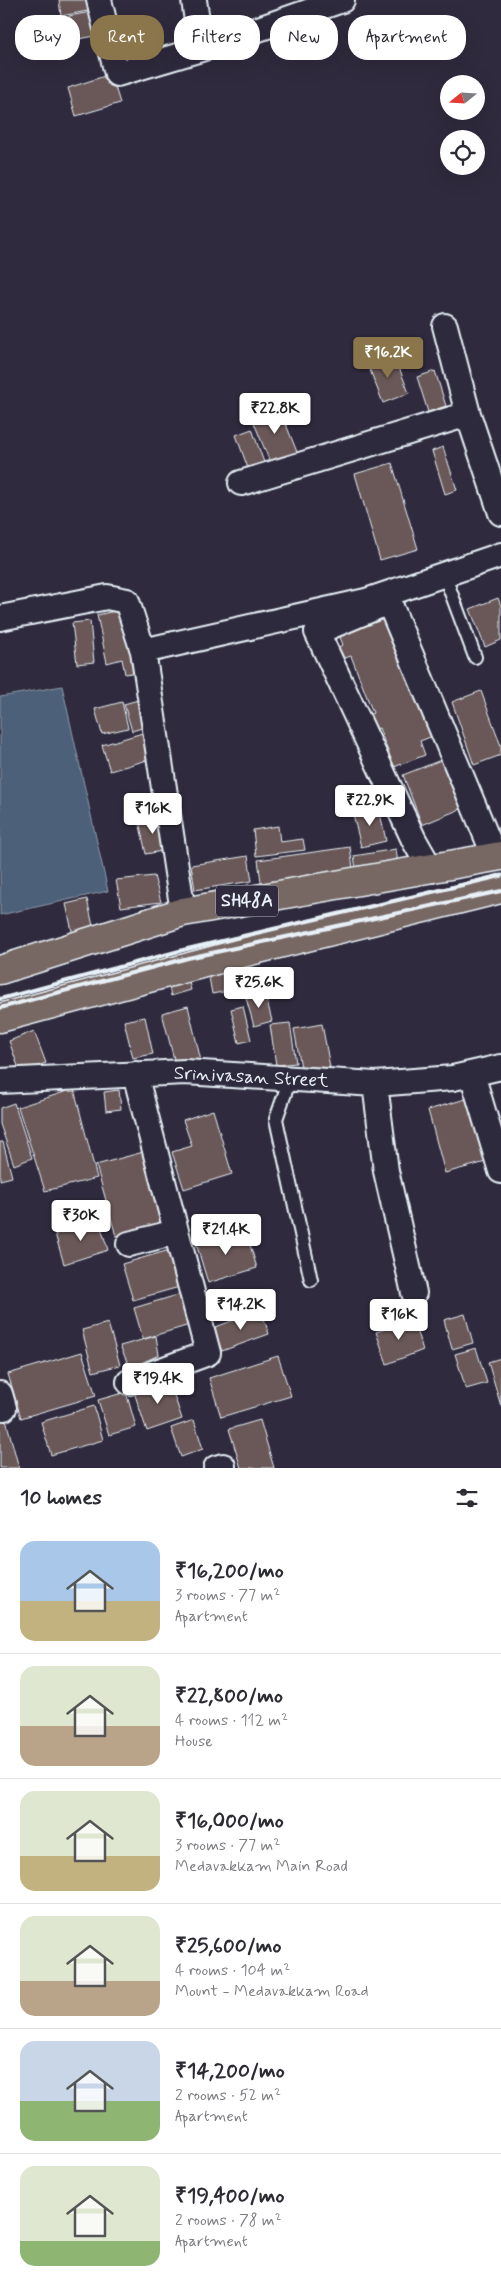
<!DOCTYPE html>
<meta charset="utf-8">
<style>
body{margin:0;font-family:Mynerve,sans-serif;background:#f2f2f3;color:#2b2b33;height:100vh;display:flex;flex-direction:column;font-size:19px;white-space:nowrap}
*{box-sizing:border-box;margin:0}
p{font-size:16px;color:#7c7c81}
.icon{flex:none;width:28px;height:28px;fill:none;stroke:currentColor;stroke-width:2;stroke-linecap:round;stroke-linejoin:round}
.map{position:relative;height:1468px;overflow:hidden}
.details{display:flex;flex-direction:column;background:#fff;flex:1}
.details>*{flex:none}
.top-card{position:absolute;left:15px;top:15px;width:471px;height:45px;display:flex;gap:10px}
.needle{width:32px;rotate:252deg}
.controls{position:absolute;left:440px;top:75px;display:grid;gap:10px}
.controls a{display:grid;place-items:center;width:45px;height:45px;border-radius:50%;background:#fff;box-shadow:0 5px 20px #0002;font-size:25px}
.price{position:absolute;translate:-50% -42px;padding:0 11px;border-radius:5px;background:#fff;color:#222;font-size:16px;line-height:32px;filter:drop-shadow(0 1px 2px #0008)}
.price::after{content:'';position:absolute;left:50%;top:30px;width:15px;height:11px;margin-left:-8px;background:inherit;clip-path:polygon(0 0,100% 0,50% 100%)}
.price.active{background:#8a764a;color:#fff}
ul{padding:0;list-style:none}
li{display:flex;align-items:center;gap:15px;height:125px;padding:0 20px}
li+li{border-top:1px solid #e1e1e2}
li span{display:grid;place-items:center;flex:none;width:140px;height:100px;border-radius:15px;color:#555}
li>.icon{margin-inline-start:auto}
span .icon{width:60px;height:60px;fill:#fffc;stroke-width:1}
li b{font-size:21px}
h2{display:flex;justify-content:space-between;align-items:center;height:60px;padding:0 20px;font-size:21px}
.tag{padding:0 18px;border-radius:20px;background:#fff;box-shadow:0 5px 20px #0002;font-size:18px;line-height:45px}
.tag.active{background:#8a764a;color:#fff}
.map>svg:first-child{display:block}
</style>
<div class="map">
<svg width="501" height="1468" viewBox="0 0 501 1468">
<rect width="100%" height="100%" fill="#2f2a3d"/>
<filter id="ink" filterUnits="userSpaceOnUse"><feTurbulence type="fractalNoise" baseFrequency=".02" numOctaves="2"/><feDisplacementMap in="SourceGraphic" scale="10" xChannelSelector="R" yChannelSelector="G"/><feConvolveMatrix kernelMatrix="1 2 1 2 8 2 1 2 1" color-interpolation-filters="sRGB"/></filter>
<g filter="url(#ink)">
<path fill="#4e6179" stroke="#8c9bac" d="M62,686L108,891L0,915V697Z"/>
<path fill="#6b5958" stroke="#e8f1f8" d="M59,0H91L93,10L61,16Z
M97,11L101,35L73,40L69,16Z
M111,74L120,103L76,116L68,88Z
M394,355L409,393L383,403L368,365Z
M435,371L446,406L428,412L417,377Z
M275,397L301,462L274,472L248,408Z
M252,429L266,468L250,474L236,435Z
M443,447L457,490L445,494L432,451Z
M392,463L418,549L380,560L355,474Z
M498,598L501,606V640L485,647L470,609Z
M124,609L137,672L125,674L122,659L107,663L97,615Z
M386,614L438,734L420,741L425,755L394,767L379,728L371,731L366,716L373,713L351,656L342,659L338,647L343,645L338,632Z
M90,621L94,662L77,664L72,623Z
M481,691L501,746V755L474,765L452,702Z
M138,700L145,727L132,731L124,704Z
M122,702L128,728L102,734L95,709Z
M146,732L154,758L110,771L102,745Z
M451,756L470,805L422,825L403,775Z
M379,808L386,841L361,847L353,814Z
M161,817L167,850L146,854L139,821Z
M278,826L280,842L303,839L305,850L256,856L253,830Z
M350,847L354,875L262,889L258,860Z
M396,849L399,871L357,877L354,856Z
M248,856L252,881L195,890L191,865Z
M154,876L161,902L121,907L116,880Z
M87,899L95,935L74,940L66,904Z
M233,961L238,989L212,994L207,966Z
M188,978L191,990L171,996L168,983Z
M265,993L272,1021L254,1026L246,998Z
M188,1006L201,1061L176,1067L162,1013Z
M243,1006L251,1040L239,1043L231,1009Z
M145,1017L153,1054L133,1058L124,1021Z
M290,1023L296,1063L276,1065L270,1025Z
M322,1024L330,1067L302,1073L294,1029Z
M34,1031L46,1063L20,1072L9,1041Z
M74,1089L97,1178L45,1191L18,1107Z
M119,1090L121,1109L106,1111L104,1092Z
M469,1098L486,1162L445,1173L428,1110Z
M14,1103L32,1158L14,1165L0,1124V1108Z
M213,1110L232,1174L184,1189L172,1152L192,1146L183,1120Z
M0,1142H3L12,1177L0,1180Z
M147,1151L166,1223L116,1236L96,1165Z
M99,1221L108,1250L64,1264L55,1234Z
M245,1228L257,1268L208,1283L196,1243Z
M173,1249L183,1286L133,1300L122,1264Z
M184,1293L193,1324L143,1339L134,1308Z
M261,1310L269,1334L222,1351L213,1328Z
M465,1314L473,1343L452,1349L444,1320Z
M412,1319L423,1350L387,1364L376,1332Z
M108,1323L120,1365L93,1372L82,1330Z
M156,1336L159,1355L130,1368L120,1346Z
M476,1348L487,1383L466,1389L455,1354Z
M82,1352L96,1396L21,1418L8,1374Z
M278,1356L291,1396L221,1417L209,1378Z
M501,1358V1406L488,1362Z
M169,1380L182,1419L147,1431L134,1392Z
M126,1392L136,1427L109,1435L98,1400Z
M94,1406L103,1440L51,1455L41,1422Z
M6,1420L19,1468H0V1421Z
M194,1420L203,1449L181,1457L171,1428Z
M260,1420L274,1468H241L229,1429Z"/>
<g fill="none" stroke-linecap="round" stroke-linejoin="round">
<g stroke="#e8f1f8" stroke-width="16">
<path id="service" d="M444,574L475,657
M290,1079L276,1119L311,1280"/>
</g>
<g stroke="#e8f1f8" stroke-width="28">
<path id="minor" d="M99,0L117,74L201,49L342,0
M194,0L201,49
M445,326L468,414L501,513
M241,483L468,414
M0,618L107,597L127,601L143,651L183,912
M143,651L366,601L501,555
M431,870L414,840L317,632L389,602L495,857
M472,1074L501,1171
M0,1081L185,1072L375,1084L453,1078L501,1067
M375,1084L386,1171L414,1293
M129,1244L176,1232
M129,1382L208,1353L135,1074
M0,1394L4,1408
M216,1468L223,1466"/>
</g>
<g stroke="#e8f1f8" stroke-width="31">
<path id="primary" d="M0,970L183,912L501,856
M0,1018L238,954L501,889"/>
</g>
<use href="#service" stroke="#2f2a3d" stroke-width="12"/>
<use href="#minor" stroke="#2f2a3d" stroke-width="24"/>
<use href="#primary" stroke="#776864" stroke-width="28"/>
<path stroke="#e8f1f8" stroke-width="4" d="M0,999L183,950L501,876
M0,1008L188,958L501,891"/>
</g>
</g>
<g text-anchor="middle" dominant-baseline="central" stroke-width="4" stroke-linejoin="round" paint-order="stroke">
<rect fill="#2f2a3d" stroke="#b0b5c0" stroke-width="1" x="216" y="885.5" width="62" height="31" rx="4"/>
<g font-size="18" font-weight="bold" fill="#e8f1f8">
<text x="247" y="901">SH48A</text>
</g>
<g font-size="19" fill="#e8f1f8" stroke="#2f2a3d">
<text transform="translate(251 1077) rotate(3)">Srinivasan Street</text>
</g>
</g>
</svg>
<div class="controls">
<a><svg class="needle" viewBox="-14 -14 28 28"><path d="M0-13l5 13h-10z" fill="#e53935"/><path d="M0 13l5-13h-10z" fill="#7c7c81"/></svg></a>
<a><svg class="icon" aria-label="locate" viewBox="0 0 24 24"><circle cx="12" cy="12" r="6"/><path d="M12 2v4M12 18v4M2 12h4M18 12h4"/></svg></a>
</div>
<b class="price active" style="left:388px;top:379px">₹16.2K</b>
<b class="price" style="left:275px;top:435px">₹22.8K</b>
<b class="price" style="left:370px;top:827px">₹22.9K</b>
<b class="price" style="left:153px;top:835px">₹16K</b>
<b class="price" style="left:259px;top:1009px">₹25.6K</b>
<b class="price" style="left:81px;top:1242px">₹30K</b>
<b class="price" style="left:226px;top:1256px">₹21.4K</b>
<b class="price" style="left:241px;top:1331px">₹14.2K</b>
<b class="price" style="left:399px;top:1341px">₹16K</b>
<b class="price" style="left:158px;top:1405px">₹19.4K</b>
<div class="top-card">
<a class="tag">Buy</a>
<a class="tag active">Rent</a>
<a class="tag">Filters</a>
<a class="tag">New</a>
<a class="tag">Apartment</a>
</div>
</div>
<section class="details">
<h2>10 homes<svg class="icon" aria-label="filters" viewBox="0 0 24 24"><path d="M4 7h16M4 17h16"/><circle cx="9" cy="7" r="2"/><circle cx="15" cy="17" r="2"/></svg></h2>
<ul>
<li><span style="background:linear-gradient(#a9c7e8 60%,#c2b280 0)"><svg class="icon" aria-label="home" viewBox="0 0 24 24"><path d="M3 11l9-7 9 7M6 9v11h12V9"/></svg></span><div><b>₹16,200/mo</b><p>3 rooms · 77 m²</p><p>Apartment</p></div></li>
<li><span style="background:linear-gradient(#dfe7d0 60%,#b9a48a 0)"><svg class="icon" aria-label="home" viewBox="0 0 24 24"><path d="M3 11l9-7 9 7M6 9v11h12V9"/></svg></span><div><b>₹22,800/mo</b><p>4 rooms · 112 m²</p><p>House</p></div></li>
<li><span style="background:linear-gradient(#dfe7d0 65%,#c2b280 0)"><svg class="icon" aria-label="home" viewBox="0 0 24 24"><path d="M3 11l9-7 9 7M6 9v11h12V9"/></svg></span><div><b>₹16,000/mo</b><p>3 rooms · 77 m²</p><p>Medavakkam Main Road</p></div></li>
<li><span style="background:linear-gradient(#dfe7d0 65%,#b9a48a 0)"><svg class="icon" aria-label="home" viewBox="0 0 24 24"><path d="M3 11l9-7 9 7M6 9v11h12V9"/></svg></span><div><b>₹25,600/mo</b><p>4 rooms · 104 m²</p><p>Mount - Medavakkam Road</p></div></li>
<li><span style="background:linear-gradient(#c9d6e8 60%,#8fb573 0)"><svg class="icon" aria-label="home" viewBox="0 0 24 24"><path d="M3 11l9-7 9 7M6 9v11h12V9"/></svg></span><div><b>₹14,200/mo</b><p>2 rooms · 52 m²</p><p>Apartment</p></div></li>
<li><span style="background:linear-gradient(#dfe7d0 75%,#8fb573 0)"><svg class="icon" aria-label="home" viewBox="0 0 24 24"><path d="M3 11l9-7 9 7M6 9v11h12V9"/></svg></span><div><b>₹19,400/mo</b><p>2 rooms · 78 m²</p><p>Apartment</p></div></li>
</ul>
</section>
